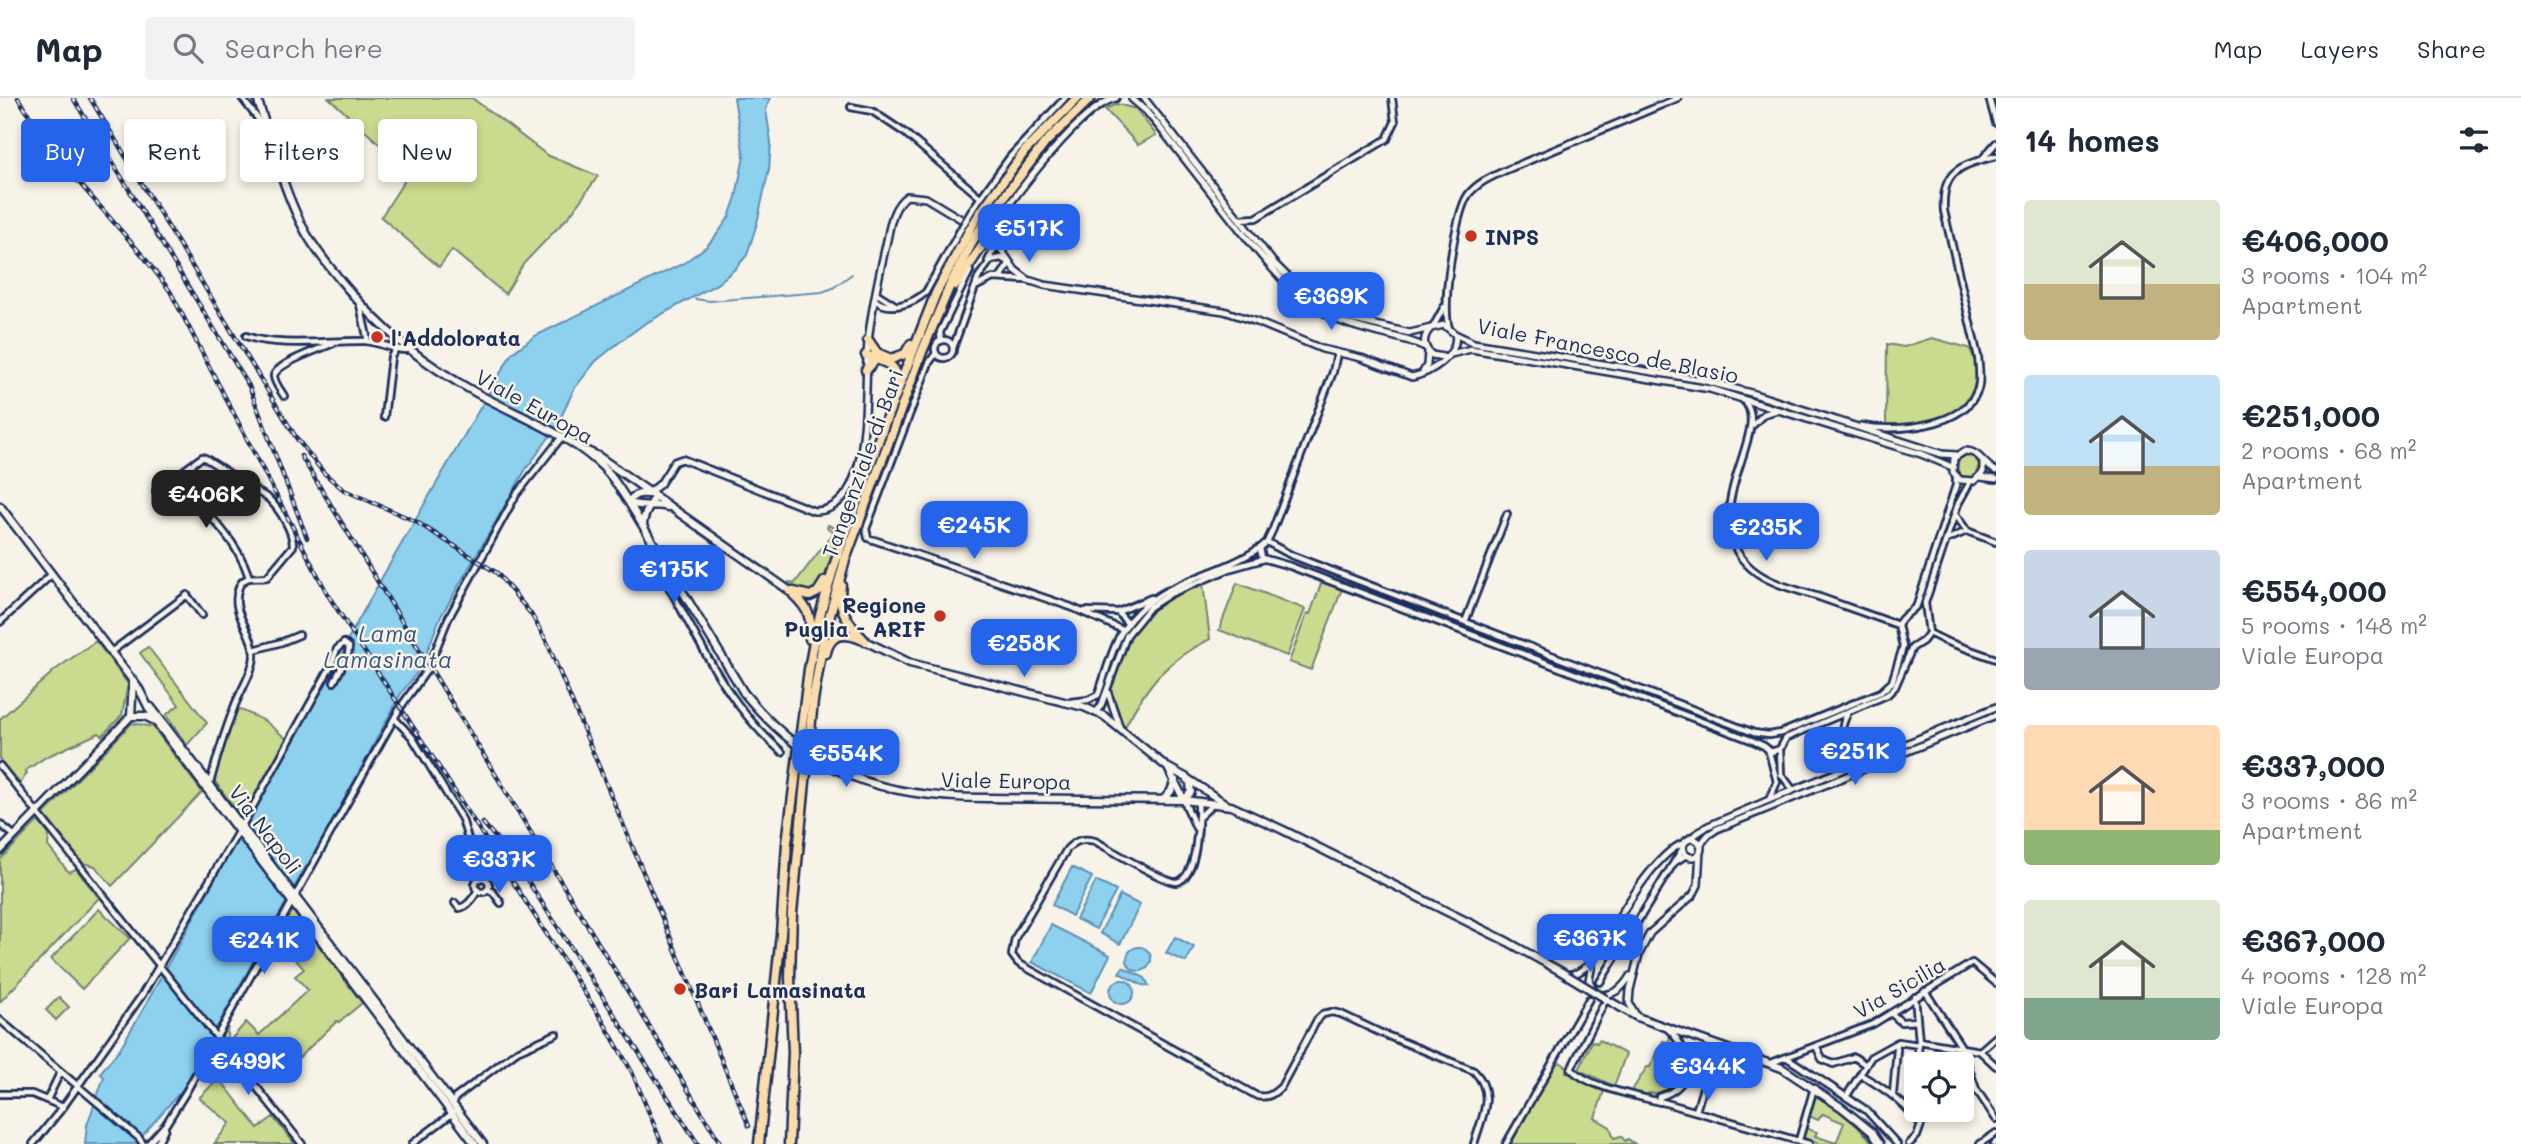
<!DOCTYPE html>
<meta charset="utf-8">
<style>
body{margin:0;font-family:Mali,sans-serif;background:#f2f2f3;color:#1f2937;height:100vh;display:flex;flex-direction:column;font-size:26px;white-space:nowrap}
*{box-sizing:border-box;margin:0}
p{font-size:23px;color:#747a83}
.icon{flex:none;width:38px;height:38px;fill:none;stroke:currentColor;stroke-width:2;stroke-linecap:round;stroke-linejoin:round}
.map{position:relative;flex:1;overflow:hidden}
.drawer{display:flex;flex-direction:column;background:#fff;width:525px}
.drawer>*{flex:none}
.top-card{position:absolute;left:21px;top:21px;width:665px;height:63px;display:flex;gap:14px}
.tools{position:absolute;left:1904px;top:954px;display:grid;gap:14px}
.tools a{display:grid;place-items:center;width:70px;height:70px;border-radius:7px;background:#fff;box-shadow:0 4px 10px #0003;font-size:35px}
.price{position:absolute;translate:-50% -60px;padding:0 16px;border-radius:14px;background:#2563eb;color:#fff;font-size:23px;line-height:46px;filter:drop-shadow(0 2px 4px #0008)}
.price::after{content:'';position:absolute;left:50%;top:42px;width:21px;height:16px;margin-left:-10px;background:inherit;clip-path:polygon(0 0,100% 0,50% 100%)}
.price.on{background:#222;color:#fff}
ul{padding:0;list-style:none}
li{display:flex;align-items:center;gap:21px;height:175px;padding:0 28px}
li span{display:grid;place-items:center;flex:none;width:196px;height:140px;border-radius:7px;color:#555}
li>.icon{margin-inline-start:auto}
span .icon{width:84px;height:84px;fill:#fffc;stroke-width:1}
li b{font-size:30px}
h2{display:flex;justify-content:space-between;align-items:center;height:84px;padding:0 28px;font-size:30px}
.tag{padding:0 24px;border-radius:7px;background:#fff;box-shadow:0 4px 10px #0003;font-size:24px;line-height:63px}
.tag.on{background:#2563eb;color:#fff}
header{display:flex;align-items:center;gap:42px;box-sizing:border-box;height:98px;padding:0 35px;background:#fff;border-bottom:2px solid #e0e1e3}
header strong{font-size:33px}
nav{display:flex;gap:38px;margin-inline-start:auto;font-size:24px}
.search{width:490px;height:63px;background:#f2f2f3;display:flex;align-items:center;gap:18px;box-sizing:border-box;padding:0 24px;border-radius:7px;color:#747a83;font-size:26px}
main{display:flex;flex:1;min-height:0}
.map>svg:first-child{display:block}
</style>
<header>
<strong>Map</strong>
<div class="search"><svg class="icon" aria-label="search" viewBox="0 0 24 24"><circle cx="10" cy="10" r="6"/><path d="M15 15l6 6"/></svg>Search here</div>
<nav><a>Map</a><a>Layers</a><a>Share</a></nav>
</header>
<main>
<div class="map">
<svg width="1996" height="1046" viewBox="0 0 1996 1046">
<rect width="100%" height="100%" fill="#f7f3e8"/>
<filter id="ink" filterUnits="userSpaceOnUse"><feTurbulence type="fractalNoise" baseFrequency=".0143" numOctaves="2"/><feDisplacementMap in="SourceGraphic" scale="14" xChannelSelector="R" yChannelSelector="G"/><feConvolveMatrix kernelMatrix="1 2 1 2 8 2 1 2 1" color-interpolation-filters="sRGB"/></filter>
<g filter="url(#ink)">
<path fill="#cada8e" stroke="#728476" stroke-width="2" fill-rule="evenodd" d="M329,0H472L547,57L598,78L570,117L524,165L505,196L452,152L439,169L381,119L410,74Z
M1117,6L1136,11L1156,37L1138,47L1105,11Z
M1932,240L1969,250C1985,274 1974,303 1949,316C1939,321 1927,322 1917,324C1907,326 1898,329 1889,328L1886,324L1887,246L1904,249Z
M1967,357L1975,360L1979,367L1975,377L1968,380L1960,377L1956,368L1960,360Z
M828,427L840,432L822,486L809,496L795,492L788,487L789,484L794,486L834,434L827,430Z
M1322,483L1342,491L1311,572L1289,564L1307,515L1310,516Z
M1203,485L1210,541C1166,563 1148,585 1125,629C1118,621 1110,606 1110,594C1110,575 1132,530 1146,516C1163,501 1183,494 1203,485Z
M1237,485L1305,511L1287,558L1219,532Z
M96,543L128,586L122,617L102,638L99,635L46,659L25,673L27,675L20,686L0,662V621L55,572Z
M148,549L207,625L187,647L166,617L179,607L140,555Z
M237,610L265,623L288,642L244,722L213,681Z
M132,625L153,629L202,694L112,788L95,768L83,765L44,716Z
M38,723L49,737L48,748L66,771L69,774L76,771L99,800L0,904V762Z
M290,810L362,905L339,924L337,923L285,973L257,942L239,960L220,937ZM276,840L304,871L295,878L308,892L259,937L246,924L229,944L227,936L228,925Z
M99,811L130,840L82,891L51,861Z
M59,899L69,909L56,922L46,912Z
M1670,940C1695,958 1681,998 1648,995L1647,997L1631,994L1647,969H1650L1663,943L1668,944Z
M1599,942L1626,956L1614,988L1579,972L1592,943L1597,945Z
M1558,963L1566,968V974L1604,993L1595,1020L1610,1029L1614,1040L1621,1038L1625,1043L1628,1041L1635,1046H1510Z
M219,980L258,1030L273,1019L295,1046H214L230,1025L199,1000Z
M1815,997L1852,1022L1874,1046H1819L1802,1039L1805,1030L1817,1034L1815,1038L1836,1045L1844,1025L1823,1016L1818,1022L1809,1018Z"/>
<path fill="#8dd1ef" stroke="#5f90b5" stroke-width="2" d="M734,0H770L766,12L771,44L769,71L757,125L747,157L735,171L717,186L644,226L621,243L596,263L574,291L556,330L526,371L440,520L421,569L400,597L309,768L305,770L182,992L135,1046H85L87,1027L104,979L100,975L119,952L141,915L384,476L512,255L535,238L684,165L707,148L718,135L729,119L736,99L744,58Z
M1072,769L1092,779L1072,818L1052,807Z
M1096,783L1116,793L1096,831L1076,821Z
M1120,797L1140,807L1120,846L1100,835Z
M1051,827L1110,857L1091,895L1032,864Z
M1175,839L1194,849L1186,864L1166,855Z
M1127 861a12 12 0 1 1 24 0a12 12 0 1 1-24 0Z
M1123,869L1145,880L1149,888L1142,887L1119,875Z
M1110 894a12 12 0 1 1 24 0a12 12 0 1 1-24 0Z"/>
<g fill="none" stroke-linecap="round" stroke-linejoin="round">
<path stroke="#5f90b5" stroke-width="2" d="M695,201L710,203L822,194L833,190L852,176"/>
<path stroke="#cbcccc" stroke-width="4.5" stroke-dasharray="4.5 2" stroke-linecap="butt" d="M1589,901L1600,884"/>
<g stroke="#1b2f5e" stroke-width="10">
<path id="minor" d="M242,0L265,30
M1989,0L1996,25
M851,9L872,13L905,35L981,100
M1983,60L1996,45
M974,109L1010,59L1065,0
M1240,121L1256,120L1387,41L1395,24L1392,0
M988,163L997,145
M975,189L993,180L1027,182
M876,195L895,207
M875,202C889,214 913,206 926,194L962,129
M360,207L368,243
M1433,229L1444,209
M1449,230C1441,209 1455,115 1468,97C1477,85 1491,79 1504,73L1678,0
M246,238C278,250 331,242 365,243C380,244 392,252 407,252
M935 251a9 9 0 1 1 18 0a9 9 0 1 1-18 0Z
M941,243L940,234L970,173
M953,250L979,178L991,162L1001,160L1010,165L1000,179
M936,255L929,265L866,431L868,440L1071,509L1123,532
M1337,255L1333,274L1273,431L1267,444L1260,450L1262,460L1290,468L1751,642L1764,648L1771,654L1780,651L1786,640L1887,597L1895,589L1912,550L1923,543L1929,535L1925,505L1958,406L1970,384
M284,298C281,293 274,284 274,278C276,265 323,250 334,245
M1742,301C1778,329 1689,417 1752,471C1771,487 1799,492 1822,500C1847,509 1873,518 1898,527
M384,319L391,259L395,252
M1753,327L1764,316L1778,312
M1861,328C1895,334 1964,330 1978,291C1981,281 1979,269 1978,259L1944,113C1941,72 1961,67 1996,58
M172,381C202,410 236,438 249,479
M156,393L202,359L205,360L269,401C280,412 293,433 293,448L267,479C256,481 244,476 239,489C229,515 253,532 254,556C255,570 240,594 235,607C225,633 217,659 210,685
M1955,416L1967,433L1996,444
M1946,442L1967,433
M1267,444L1291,457L1754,635L1769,637L1781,635L1881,594L1892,584L1903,549L1898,527C1902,517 1911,515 1917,507L1956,387V379
M664,464L662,473L668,487C702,548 728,608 782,654
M1085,513L1118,514L1151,500
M1118,514L1128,526
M0,524L52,476
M1465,524L1507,416
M1929,535L1945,543L1996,561
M254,552L282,544L299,537
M111,554L187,497L202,517
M1107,592L1120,630
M1070,604L1088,602L1098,597C1106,576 1111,551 1123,532C1154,482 1215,481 1259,450
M1096,614L1101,608L1127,537L1150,509L1170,496L1232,470L1264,461
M1848,615C1836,635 1843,658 1866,661
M395,621L412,639L462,721L480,781
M1780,651L1781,676L1793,692
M0,668L302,1046
M1769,702L1777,684L1769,654
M1184,703L1196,730
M1198,704C1199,721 1198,779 1177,784C1167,786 1108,750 1095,743C1083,740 1076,742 1067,751L1015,840L1012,857L1018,865L1257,998C1269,1000 1273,996 1281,989L1317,922L1323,916L1332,914L1341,916L1381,935L1474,973C1496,996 1482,1018 1474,1046
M1198,720L1212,707
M0,726L15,738
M242,728L330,570L337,551L344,545L349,549L348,557L334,584
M1675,764L1686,757
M475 787a7 7 0 1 1 14 0a7 7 0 1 1-14 0Z
M488,791L493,794L501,805
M455,805L459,810C468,809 474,799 478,792
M1600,884L1683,750
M1925,893L1962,950L1976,991L1996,1021
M1915,899L1919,943L1917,966
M1606,901L1571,971C1591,990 1634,997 1660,1004
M1892,916L1901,924L1917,923
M0,922L139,1040L143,1046
M1668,931C1693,954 1696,988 1659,999V1003L1809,1046
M1919,943L1980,953L1996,968
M1816,948L1822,961L1833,966L1854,959L1866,967
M1980,953L1996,939
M1786,959L1866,1012L1897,1046
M1771,965L1873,926L1972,865L1996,885
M1916,969L1911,1012L1916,1010
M1861,977C1884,990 1906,1005 1921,1027L1917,1038L1909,1046
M1962,981L1971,977
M0,996H32L63,1009
M1893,996L1897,951L1896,945
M1962,996L1976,991
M1846,999L1871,959L1898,944L1919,947
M47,1002L60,975
M453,1006L455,1000L517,953L556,936
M1696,1013L1716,947
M1799,1042L1814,990
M33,1046L63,1009L142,897L238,734
M148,1046L166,1026L186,994L400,610L429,569L448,521L516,397L561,340
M157,1046L165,1030
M412,1046L453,1015
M1506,1046L1589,901
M1980,1046L1996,1035
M1994,1046L1996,1044"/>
</g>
<g stroke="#1b2f5e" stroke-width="10">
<path id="tertiary" d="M1144,0L1273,164L1295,186L1323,207L1354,222L1410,235L1444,227L1455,236L1474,245L1702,282L1751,295L1942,356L1957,357
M1132,1L1146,13L1165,36C1188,65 1211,95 1234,124C1264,161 1293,202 1338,222C1366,235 1397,236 1425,249
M997,124C1016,96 1084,6 1116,0
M1430,231C1422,240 1423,249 1432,257L1443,259
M1451,256L1471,251L1710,291L1921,356L1952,369
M1423,274L1427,267L1428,254
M1983,364V374L1974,383L1960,382L1953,374L1954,360L1965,353C1980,353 1983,367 1996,373
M1980,379L1996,381
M650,394L660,386L674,364L682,361L814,413C876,414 863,286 868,245C871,213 878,182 885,151C890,132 890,110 907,98L926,100L994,141L1015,172L1028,182L1044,187L1224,213L1257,224L1322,251L1361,260L1412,279C1430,275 1460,257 1455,236
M1683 750a9 9 0 1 1 18 0a9 9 0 1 1-18 0Z
M1686,743L1708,728L1769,702L1996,609
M1700,747L1708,737L1717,731L1996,617
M1592,866L1589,882L1594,893
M1566,877L1577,875L1589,867C1611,836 1650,757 1684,745
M1599,897C1615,897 1622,891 1630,878
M1637,919L1629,905L1630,892L1639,856L1650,835L1693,797L1698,787L1700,752"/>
</g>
<g stroke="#1b2f5e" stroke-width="11">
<path id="secondary" d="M257,0C271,43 284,96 306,135C316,153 329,168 341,183C382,233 423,266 480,297C517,317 565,335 596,363C610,374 619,390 629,405L744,595
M587,353L598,358L790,493
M629,405C633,394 644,395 654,397C653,409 643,412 643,428
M630,405C642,410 654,405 667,409
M0,408L139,591L156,624L475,1046
M865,543L910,565L1084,609L1104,618L1167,669L1187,680L1190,685L1191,694L1184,702
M151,609L483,1046
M131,618L133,583
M131,618H145L155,623
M1169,672L1184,702
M1188,681L1226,706
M987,700L1184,702L1231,708L1283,732L1508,844L1560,873
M1164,701L1171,693L1175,682
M0,753L131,618
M1606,901L1637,919L1782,970L1841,1009L1872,1034L1880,1046"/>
</g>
<g stroke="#1b2f5e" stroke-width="13">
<path id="trunk" d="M980,115L1025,53L1077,0
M988,120L1045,45L1091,0
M956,187L984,145
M868,242L877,255L891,261L905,256L911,246
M866,257C882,264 900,264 896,287
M866,272L876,261
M841,487C837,511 849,527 865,543
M790,493L810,498L818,494L825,483
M794,497C809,511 812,520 810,541
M826,555C830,535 844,534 861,541
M759,1046L781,836L787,745L809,571L817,528L834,468L885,324L936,195L969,133
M789,1046L793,955L790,879L792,815L813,603L824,538L845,462L922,254L951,185L976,137"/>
</g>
<use href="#minor" stroke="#f7f3e8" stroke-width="4.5"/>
<use href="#tertiary" stroke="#f7f3e8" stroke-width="5"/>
<use href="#secondary" stroke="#f7f3e8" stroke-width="6"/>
<use href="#trunk" stroke="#faddab" stroke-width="8"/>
<g stroke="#1b2f5e" stroke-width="4.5">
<path id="rail" d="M18,0L55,57L144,159L170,193L328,497L604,925L632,974L662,1046
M73,0L249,288L307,440
M90,0L297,341L324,375L344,392L415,423L497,475L531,516L547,544L749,1028
M301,358L721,1046
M483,725L513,760L698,1046"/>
</g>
<use href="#rail" stroke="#f7f3e8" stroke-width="2" stroke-dasharray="5" stroke-linecap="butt"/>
<g stroke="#1b2f5e" stroke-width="10" stroke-linecap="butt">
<path id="minor-bridge" d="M962,129L974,109"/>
</g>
<g stroke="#1b2f5e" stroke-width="10" stroke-linecap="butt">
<path id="tertiary-bridge" d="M984,145L997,124"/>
</g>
<g stroke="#1b2f5e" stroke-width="11" stroke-linecap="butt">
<path id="secondary-bridge" d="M744,595C811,677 883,700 987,700
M1560,873L1606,901"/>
</g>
<g stroke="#1b2f5e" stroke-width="13" stroke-linecap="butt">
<path id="trunk-bridge" d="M969,133L980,115
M976,137L988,120"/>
</g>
<use href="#minor-bridge" stroke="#f7f3e8" stroke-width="4.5"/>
<use href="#tertiary-bridge" stroke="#f7f3e8" stroke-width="5"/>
<use href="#secondary-bridge" stroke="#f7f3e8" stroke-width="6"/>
<use href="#trunk-bridge" stroke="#faddab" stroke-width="8"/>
</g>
</g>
<g fill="#c8321e" stroke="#f7f3e8" stroke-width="2.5">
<circle cx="1471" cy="138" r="7"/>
<circle cx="377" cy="239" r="7"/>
<circle cx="940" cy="518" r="7"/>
<circle cx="680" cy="891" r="7"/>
</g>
<g text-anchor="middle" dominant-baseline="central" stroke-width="5" stroke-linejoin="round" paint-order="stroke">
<g font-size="21" font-weight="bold" fill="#1b2f5e" stroke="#f7f3e8" text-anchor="start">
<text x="1485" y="138">INPS</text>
<text x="391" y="239">l'Addolorata</text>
<text x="926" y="506" text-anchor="end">Regione<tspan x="926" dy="24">Puglia - ARIF</tspan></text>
<text x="694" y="891">Bari Lamasinata</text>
</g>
<g font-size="21" fill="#1b2f5e" stroke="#f7f3e8">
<text transform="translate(1608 252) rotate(11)">Viale Francesco de Blasio</text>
<text transform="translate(535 308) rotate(29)">Viale Europa</text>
<text transform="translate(862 365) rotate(-70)">Tangenziale di Bari</text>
<text transform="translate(1006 682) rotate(1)">Viale Europa</text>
<text transform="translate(266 731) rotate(53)">Via Napoli</text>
<text transform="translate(1899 889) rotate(-30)">Via Sicilia</text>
</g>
<g font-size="23" font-style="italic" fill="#385882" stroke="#f7f3e8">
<text x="388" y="535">Lama<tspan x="388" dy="26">Lamasinata</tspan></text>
</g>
</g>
</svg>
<div class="tools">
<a><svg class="icon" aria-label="locate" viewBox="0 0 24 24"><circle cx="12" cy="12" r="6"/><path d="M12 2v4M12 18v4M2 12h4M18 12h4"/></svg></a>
</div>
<b class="price" style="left:1029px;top:166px">€517K</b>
<b class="price" style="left:1331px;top:234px">€369K</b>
<b class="price on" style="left:206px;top:432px">€406K</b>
<b class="price" style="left:974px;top:463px">€245K</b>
<b class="price" style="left:1766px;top:465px">€235K</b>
<b class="price" style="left:674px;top:507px">€175K</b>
<b class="price" style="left:1024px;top:581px">€258K</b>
<b class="price" style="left:1855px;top:689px">€251K</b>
<b class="price" style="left:846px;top:691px">€554K</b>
<b class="price" style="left:499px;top:797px">€337K</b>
<b class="price" style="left:1590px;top:876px">€367K</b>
<b class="price" style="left:264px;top:878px">€241K</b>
<b class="price" style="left:248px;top:999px">€499K</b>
<b class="price" style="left:1708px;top:1004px">€344K</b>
<div class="top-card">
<a class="tag on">Buy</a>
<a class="tag">Rent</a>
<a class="tag">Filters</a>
<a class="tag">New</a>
</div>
</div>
<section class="drawer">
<h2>14 homes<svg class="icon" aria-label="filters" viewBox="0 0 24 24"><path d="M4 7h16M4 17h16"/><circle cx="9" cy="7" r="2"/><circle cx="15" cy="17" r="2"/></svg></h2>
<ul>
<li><span style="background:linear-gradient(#dfe7d0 60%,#c2b280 0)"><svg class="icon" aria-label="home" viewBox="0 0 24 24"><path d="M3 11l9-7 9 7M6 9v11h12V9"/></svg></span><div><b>€406,000</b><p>3 rooms · 104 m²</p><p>Apartment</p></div></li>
<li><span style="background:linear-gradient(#bfe0f5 65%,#c2b280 0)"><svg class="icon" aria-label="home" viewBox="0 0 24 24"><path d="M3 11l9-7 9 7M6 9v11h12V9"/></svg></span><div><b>€251,000</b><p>2 rooms · 68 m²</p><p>Apartment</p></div></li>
<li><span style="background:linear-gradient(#c9d6e8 70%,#9aa5b1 0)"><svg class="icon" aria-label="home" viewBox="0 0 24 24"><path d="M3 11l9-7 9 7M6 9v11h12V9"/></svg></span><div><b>€554,000</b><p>5 rooms · 148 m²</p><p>Viale Europa</p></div></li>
<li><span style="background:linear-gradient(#ffd9b3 75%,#8fb573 0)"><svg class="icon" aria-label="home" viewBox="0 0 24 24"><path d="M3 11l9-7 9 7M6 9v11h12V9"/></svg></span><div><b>€337,000</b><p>3 rooms · 86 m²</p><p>Apartment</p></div></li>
<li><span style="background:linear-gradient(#dfe7d0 70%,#7fa58c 0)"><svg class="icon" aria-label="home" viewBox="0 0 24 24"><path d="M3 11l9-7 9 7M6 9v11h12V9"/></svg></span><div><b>€367,000</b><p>4 rooms · 128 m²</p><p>Viale Europa</p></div></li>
</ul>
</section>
</main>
